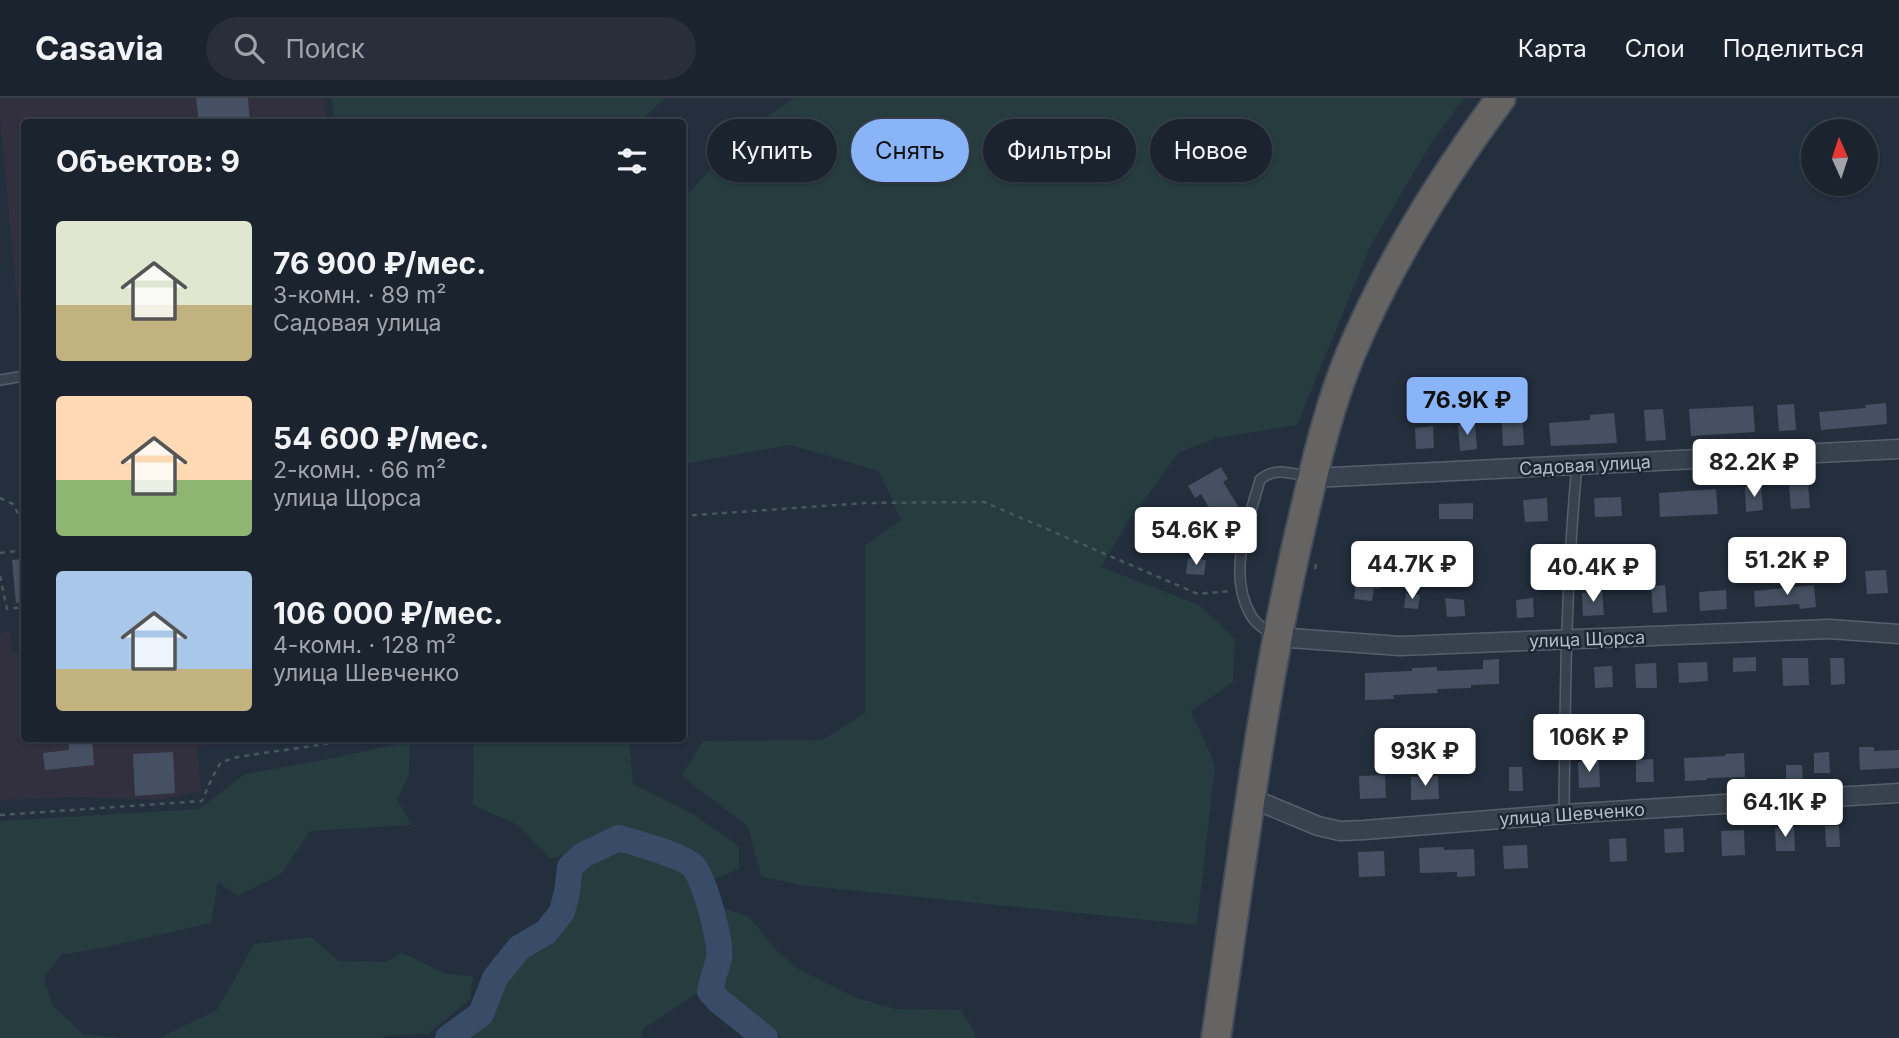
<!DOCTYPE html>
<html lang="ru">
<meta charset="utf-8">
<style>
body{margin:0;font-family:Inter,sans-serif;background:#282f3a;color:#f1f3f6;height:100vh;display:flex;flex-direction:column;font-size:26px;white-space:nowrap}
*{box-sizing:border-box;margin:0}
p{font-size:23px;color:#a0a4aa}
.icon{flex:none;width:38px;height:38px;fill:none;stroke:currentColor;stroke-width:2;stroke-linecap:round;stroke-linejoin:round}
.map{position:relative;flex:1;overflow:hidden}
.sheet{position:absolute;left:21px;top:21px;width:665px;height:623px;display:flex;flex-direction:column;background:#1b232e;border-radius:7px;box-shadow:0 2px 5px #0004,0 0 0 2px #39404a}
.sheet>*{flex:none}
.banner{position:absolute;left:707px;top:21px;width:665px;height:63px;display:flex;gap:14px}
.needle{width:46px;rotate:357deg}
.controls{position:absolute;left:1801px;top:21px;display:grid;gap:14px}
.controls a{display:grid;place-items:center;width:77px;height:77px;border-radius:50%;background:#1b232e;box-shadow:0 2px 5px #0004,0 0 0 2px #39404a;font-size:35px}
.price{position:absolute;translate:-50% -60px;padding:0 16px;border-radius:7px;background:#fff;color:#222;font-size:23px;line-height:46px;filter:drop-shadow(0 2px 4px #0008)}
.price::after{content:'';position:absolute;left:50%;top:42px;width:21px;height:16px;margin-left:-10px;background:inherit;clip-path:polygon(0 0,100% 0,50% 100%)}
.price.on{background:#8ab4f8;color:#111}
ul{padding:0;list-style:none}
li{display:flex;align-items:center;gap:21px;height:175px;padding:0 35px}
li span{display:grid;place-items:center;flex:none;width:196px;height:140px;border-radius:7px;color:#555}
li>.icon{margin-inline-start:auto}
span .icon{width:84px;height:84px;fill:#fffc;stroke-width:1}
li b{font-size:30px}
h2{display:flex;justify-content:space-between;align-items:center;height:84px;padding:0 35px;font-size:30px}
.pill{padding:0 24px;border-radius:32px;background:#1b232e;box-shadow:0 2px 5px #0004,0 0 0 2px #39404a;font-size:24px;line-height:63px}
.pill.on{background:#8ab4f8;color:#111}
header{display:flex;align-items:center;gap:42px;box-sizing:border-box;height:98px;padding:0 35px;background:#1b232e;border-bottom:2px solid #39404a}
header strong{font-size:33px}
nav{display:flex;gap:38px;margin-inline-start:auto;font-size:24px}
.search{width:490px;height:63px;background:#282f3a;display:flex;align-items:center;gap:18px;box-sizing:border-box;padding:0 24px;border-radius:38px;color:#a0a4aa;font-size:26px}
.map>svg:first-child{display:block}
</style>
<header>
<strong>Casavia</strong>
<div class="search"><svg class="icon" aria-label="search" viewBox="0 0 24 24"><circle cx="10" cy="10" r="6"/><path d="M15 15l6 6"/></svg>Поиск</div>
<nav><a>Карта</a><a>Слои</a><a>Поделиться</a></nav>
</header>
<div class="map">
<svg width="1899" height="940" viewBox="0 0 1899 940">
<rect width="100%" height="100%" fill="#242f3e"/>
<path fill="#32303f" d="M0,0H323L327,24H24V278L0,17Z
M11,533L12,555H24V640L262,641L197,649L201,693L157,702L75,699L0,702V535Z"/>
<path fill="#263c3f" d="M331,0H665L639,24H335Z
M794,0H1464L1430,47L1370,149L1297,327L1217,340L1179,354L1128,424L1101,469L1199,507L1235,540L1233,584L1191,613L1215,667L1197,827L799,787L761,778L748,728L694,688L682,677L703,643L822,642L865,615V448L901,422L879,373L790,347L683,366V101L746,34Z
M471,641H629L633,686L693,716L739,748V771L714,781L694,762L613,731L569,755L550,761L518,727L473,707L474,644Z
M410,643L409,676L397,702L412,727L310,733L282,775L238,798L218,784L211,825L106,849L61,857L44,880L53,908L83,936L124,940H0V723L199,711L245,676L334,660Z
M620,749L687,773L705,822L707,859L701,893L643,931L642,940H460L486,922L500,883L524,858L550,843L563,825L575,796L578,771Z
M723,810L749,819L776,852L798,871L854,899L895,911L961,912L976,937L974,940H782L728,901L718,887L729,864Z
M311,839L339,863L386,864L403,855L446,876L473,878L470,901L428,936L386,938L383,940H159L217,912L254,846Z"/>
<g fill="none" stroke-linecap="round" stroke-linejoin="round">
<path stroke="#394c67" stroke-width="26" d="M448,940L481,916L495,880L519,850L546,834L562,814L567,794L570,769L583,757L619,740C636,745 680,757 692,767C704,778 722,845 719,861C716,872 712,882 710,893L719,903L765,940"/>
</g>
<path fill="#455162" d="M196,0H248L250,24H199Z
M1886,305L1887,326L1821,332L1819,314L1866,310L1865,307Z
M1794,306L1796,332L1779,333L1777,307Z
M1753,308L1755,334L1691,338L1689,311Z
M1663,311L1666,342L1646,343L1644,312Z
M1522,312L1524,347L1503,348L1501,313Z
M1614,315L1617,345L1551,348L1549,325L1590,322V317Z
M1475,326L1477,351L1460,353L1458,327Z
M1433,328L1434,350L1416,351L1415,330Z
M1221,369L1228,381L1223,384L1243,416L1221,430L1201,396L1195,400L1188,388Z
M1808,386L1810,410L1791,411L1789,387Z
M1761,388L1763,412L1746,414L1745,389Z
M1716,391L1718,416L1660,419L1659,395Z
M1621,399L1622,418L1595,419L1594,400Z
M1547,400L1548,423L1525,424L1523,402Z
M1473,405V421H1439V406Z
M1360,454L1378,458L1375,476L1381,477L1379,491L1374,490L1372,503L1354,501Z
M1188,460L1206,462L1204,477L1186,476Z
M24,461V504L16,505L12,462Z
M1886,472L1888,495L1867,496L1865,473Z
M1665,487L1667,514L1653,515L1651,488Z
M1814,487L1816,509L1800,511L1799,506L1755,509L1754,493Z
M1726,492L1727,511L1700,513L1699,494Z
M1602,493L1604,517L1583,518L1582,495Z
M1406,495L1420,497L1418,511L1404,510Z
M1445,500L1464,502L1465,518L1447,519Z
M1533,500L1534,519L1517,520L1516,502Z
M1756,559V573L1733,574V560Z
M1782,560H1808L1809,587L1783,588Z
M1830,560H1844L1845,586L1831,587Z
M1499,561V586L1471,587V590L1437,591L1438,595L1393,597L1394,601L1365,602V575L1412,573V570L1437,569V573L1483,571V562Z
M1707,564L1708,583L1679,585L1678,565Z
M1656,565L1657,590H1636L1635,566Z
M1612,568L1613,589L1595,590L1594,569Z
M68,640H92L94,667L45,672L43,655L69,652Z
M1859,649H1874V653L1899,652V670L1860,672Z
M173,654L175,695L135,698L133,656Z
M1829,654L1830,675H1814V655Z
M1744,655L1745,679L1707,680V682L1685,683L1684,660L1725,658V656Z
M1653,661L1654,684H1636V662Z
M1599,663L1600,689L1579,690L1578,664Z
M1786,667H1802L1803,682L1786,683Z
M1509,669H1522L1523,693H1509Z
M1385,677L1386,700L1360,701L1359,678Z
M1438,678L1439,701L1411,702V679Z
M1825,728H1839L1840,749H1826Z
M1794,729L1795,753H1776L1775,730Z
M1683,730L1684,754L1665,755L1664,731Z
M1744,732L1745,757L1722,758L1721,733Z
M1626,740L1627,763L1610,764L1609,741Z
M1527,747L1528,770L1504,771L1503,748Z
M1443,749L1444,752L1474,751L1475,778L1457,779V774L1420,775L1419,750Z
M1384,753L1385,778L1359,779L1358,754Z"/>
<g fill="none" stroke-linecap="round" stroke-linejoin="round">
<g stroke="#565f6c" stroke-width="12">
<path id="service" d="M0,282L24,278
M1272,537C1266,532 1256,526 1252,519C1226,477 1248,425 1260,382C1275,368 1292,376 1311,379
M1564,716C1565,599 1566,483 1577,367"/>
</g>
<g stroke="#565f6c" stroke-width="21">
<path id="minor" d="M1313,380L1899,351
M1276,539L1400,548L1829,531L1899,536
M1251,700L1318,728L1340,733L1364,732L1564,716L1899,695"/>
</g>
<g stroke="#434c59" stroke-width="32">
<path id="trunk" d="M1216,940C1241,771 1261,600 1300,433C1314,374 1327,312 1351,255C1388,167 1444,77 1501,0"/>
</g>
<path stroke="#44595c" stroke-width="2.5" stroke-dasharray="5 5" stroke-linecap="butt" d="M0,400L13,406L24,426
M682,418L865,405L984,404L1198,496L1230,493
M0,455L24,452
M1315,471L1317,463
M0,478L7,511L24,509
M0,717L202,703L212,680L221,664L238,659L365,640"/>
<use href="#service" stroke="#38414e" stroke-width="9"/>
<use href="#minor" stroke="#38414e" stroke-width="18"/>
<use href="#trunk" stroke="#656462" stroke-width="28"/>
</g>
<g text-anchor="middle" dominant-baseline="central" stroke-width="5" stroke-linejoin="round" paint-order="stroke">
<g font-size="18" fill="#b4bcc9" stroke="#1d2633">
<text transform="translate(1585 367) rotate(-3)">Садовая улица</text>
<text transform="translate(1587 541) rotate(-2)">улица Щорса</text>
<text transform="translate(1572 716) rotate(-4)">улица Шевченко</text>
</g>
</g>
</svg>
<div class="controls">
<a><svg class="needle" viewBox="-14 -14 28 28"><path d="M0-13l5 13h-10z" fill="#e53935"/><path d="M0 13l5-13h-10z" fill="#a0a4aa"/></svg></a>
</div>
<b class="price on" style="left:1467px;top:339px">76.9K ₽</b>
<b class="price" style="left:1754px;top:401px">82.2K ₽</b>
<b class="price" style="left:1196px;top:469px">54.6K ₽</b>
<b class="price" style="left:1787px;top:499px">51.2K ₽</b>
<b class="price" style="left:1412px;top:503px">44.7K ₽</b>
<b class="price" style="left:1593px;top:506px">40.4K ₽</b>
<b class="price" style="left:1589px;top:676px">106K ₽</b>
<b class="price" style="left:1425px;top:690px">93K ₽</b>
<b class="price" style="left:1785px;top:741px">64.1K ₽</b>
<div class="banner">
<a class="pill">Купить</a>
<a class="pill on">Снять</a>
<a class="pill">Фильтры</a>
<a class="pill">Новое</a>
</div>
<section class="sheet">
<h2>Объектов: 9<svg class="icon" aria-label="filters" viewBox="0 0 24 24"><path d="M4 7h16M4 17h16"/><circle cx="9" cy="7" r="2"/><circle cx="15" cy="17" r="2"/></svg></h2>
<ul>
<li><span style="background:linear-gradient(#dfe7d0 60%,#c2b280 0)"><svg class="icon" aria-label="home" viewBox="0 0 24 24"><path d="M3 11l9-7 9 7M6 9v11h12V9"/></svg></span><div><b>76 900 ₽/мес.</b><p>3-комн. · 89 m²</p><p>Садовая улица</p></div></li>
<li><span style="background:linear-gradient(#ffd9b3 60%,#8fb573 0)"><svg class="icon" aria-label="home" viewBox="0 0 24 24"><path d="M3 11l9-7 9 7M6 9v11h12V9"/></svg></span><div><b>54 600 ₽/мес.</b><p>2-комн. · 66 m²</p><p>улица Щорса</p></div></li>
<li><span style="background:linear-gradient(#a9c7e8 70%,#c2b280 0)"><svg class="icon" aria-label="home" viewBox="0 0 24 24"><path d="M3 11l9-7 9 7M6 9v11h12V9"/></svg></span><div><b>106 000 ₽/мес.</b><p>4-комн. · 128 m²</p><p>улица Шевченко</p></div></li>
</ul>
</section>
</div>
